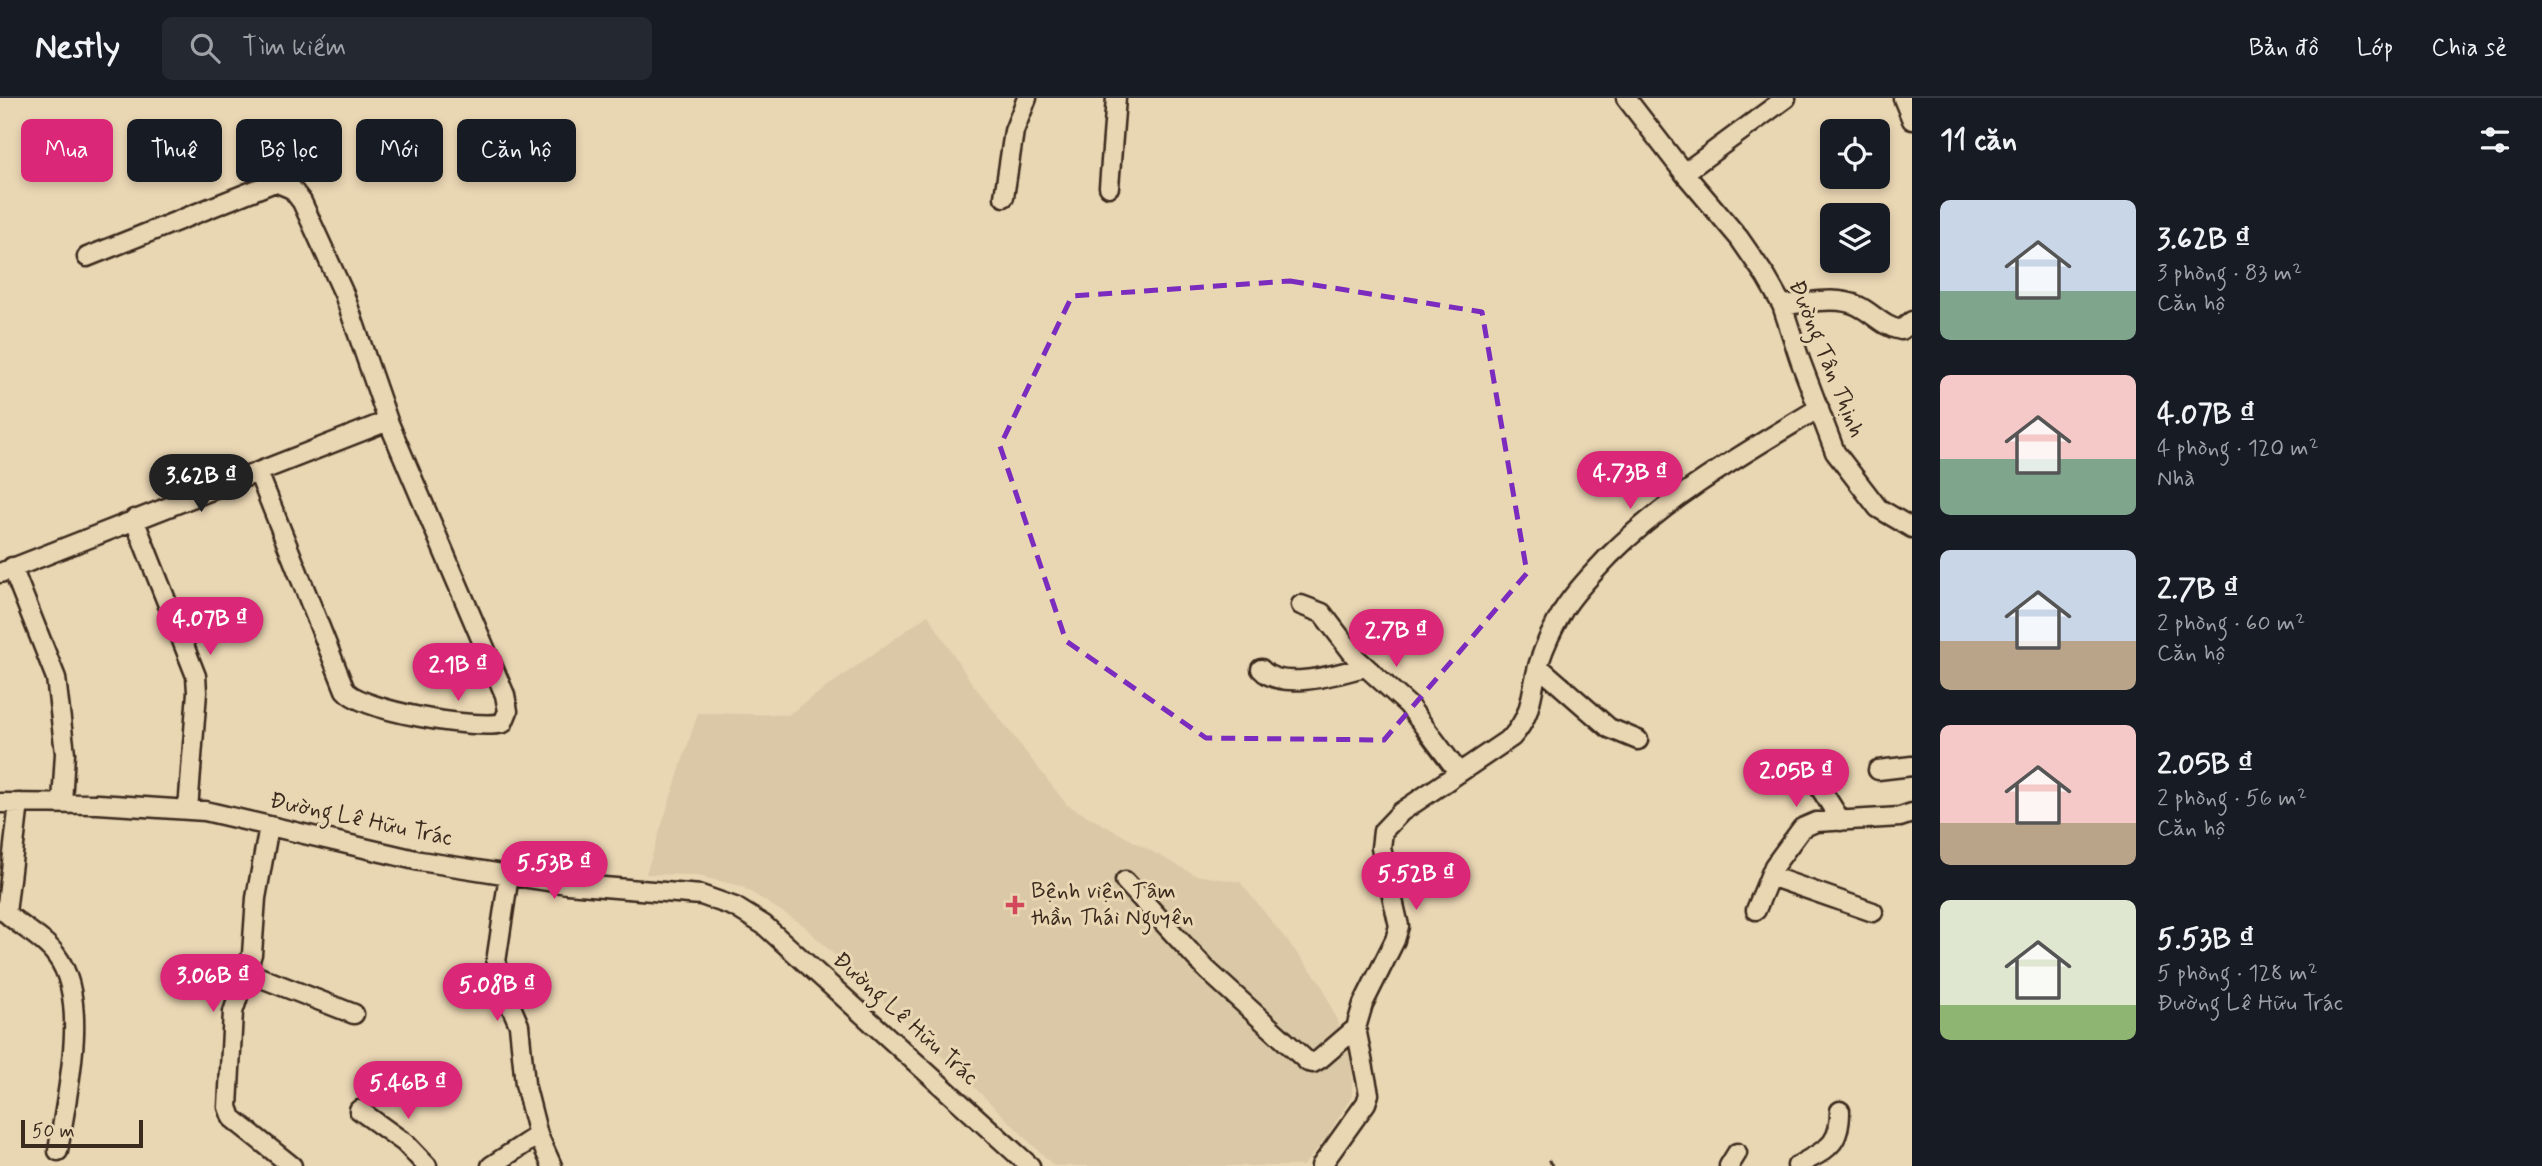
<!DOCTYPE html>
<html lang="vi">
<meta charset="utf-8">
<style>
body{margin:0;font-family:Mynerve,sans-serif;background:#242831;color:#f1f3f6;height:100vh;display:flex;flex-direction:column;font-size:26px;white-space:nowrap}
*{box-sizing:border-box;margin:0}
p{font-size:23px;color:#9ea1a6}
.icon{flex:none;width:38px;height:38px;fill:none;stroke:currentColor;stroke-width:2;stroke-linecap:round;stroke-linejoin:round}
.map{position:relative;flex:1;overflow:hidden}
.sheet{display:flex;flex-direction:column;background:#171b24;width:630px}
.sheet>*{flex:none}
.top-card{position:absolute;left:21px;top:21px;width:665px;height:63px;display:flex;gap:14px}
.controls{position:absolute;left:1820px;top:21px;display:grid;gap:14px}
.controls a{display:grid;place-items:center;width:70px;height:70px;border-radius:10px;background:#171b24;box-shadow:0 4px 10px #0003;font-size:35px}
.scale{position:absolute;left:21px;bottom:18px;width:122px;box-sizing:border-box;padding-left:7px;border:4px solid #3b2a1e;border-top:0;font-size:19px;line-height:24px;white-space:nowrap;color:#3b2a1e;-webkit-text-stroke:5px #e9d6b3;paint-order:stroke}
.price{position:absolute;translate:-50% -60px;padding:0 16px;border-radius:24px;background:#db2777;color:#fff;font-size:23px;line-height:46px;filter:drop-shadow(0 2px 4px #0008)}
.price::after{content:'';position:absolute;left:50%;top:42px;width:21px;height:16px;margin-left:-10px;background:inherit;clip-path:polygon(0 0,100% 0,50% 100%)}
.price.selected{background:#222;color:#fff}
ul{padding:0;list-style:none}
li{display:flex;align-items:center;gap:21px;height:175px;padding:0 28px}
li span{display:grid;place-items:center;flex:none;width:196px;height:140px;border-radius:10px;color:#555}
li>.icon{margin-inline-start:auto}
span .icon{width:84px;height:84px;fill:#fffc;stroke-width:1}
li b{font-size:30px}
h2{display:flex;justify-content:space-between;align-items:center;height:84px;padding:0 28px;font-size:30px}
.pill{padding:0 24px;border-radius:10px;background:#171b24;box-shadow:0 4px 10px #0003;font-size:24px;line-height:63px}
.pill.selected{background:#db2777;color:#fff}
header{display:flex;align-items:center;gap:42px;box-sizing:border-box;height:98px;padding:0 35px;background:#171b24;border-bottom:2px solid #363941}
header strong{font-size:33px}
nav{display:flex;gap:38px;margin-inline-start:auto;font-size:24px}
.search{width:490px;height:63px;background:#242831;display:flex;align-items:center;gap:18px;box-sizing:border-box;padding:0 24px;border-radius:10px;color:#9ea1a6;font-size:26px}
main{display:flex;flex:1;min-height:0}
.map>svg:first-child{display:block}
</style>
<header>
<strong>Nestly</strong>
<div class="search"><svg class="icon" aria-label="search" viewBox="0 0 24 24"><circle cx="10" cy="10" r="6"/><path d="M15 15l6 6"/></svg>Tìm kiếm</div>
<nav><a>Bản đồ</a><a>Lớp</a><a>Chia sẻ</a></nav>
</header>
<main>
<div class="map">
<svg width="1912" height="1068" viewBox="0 0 1912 1068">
<rect width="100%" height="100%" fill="#e9d6b3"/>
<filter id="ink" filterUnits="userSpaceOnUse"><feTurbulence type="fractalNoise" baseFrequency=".0143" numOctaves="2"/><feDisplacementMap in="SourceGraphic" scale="14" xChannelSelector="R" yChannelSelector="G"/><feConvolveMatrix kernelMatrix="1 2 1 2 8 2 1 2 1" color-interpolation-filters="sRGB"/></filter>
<g filter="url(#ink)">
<path fill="#dac8a6" d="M928,517L969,581L1067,707L1195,777L1240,784L1321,885L1353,961L1352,998L1326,1040L1303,1068H1054L964,979L802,826L741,788L694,777L646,776L698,615L788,617Z"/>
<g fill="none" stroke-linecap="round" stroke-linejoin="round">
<g stroke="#3b2a1e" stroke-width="23">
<path id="minor" d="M1626,0L1684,75L1739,140L1766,179L1782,207L1800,262L1835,354L1878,410L1912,430
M1903,0L1912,22
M1684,75L1786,0
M1109,89L1116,0
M1004,99L1014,33L1027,0
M87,159L275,84L292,91L302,104L344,196L388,323L505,597L508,613L503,625C476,632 362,613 345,592L258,374
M1782,207C1805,206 1836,197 1858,208C1873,215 1883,229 1901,232L1912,223
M134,421L196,578L197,594L188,712
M12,469L56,580L65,655L62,705
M0,475L388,323
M1301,507L1322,515L1357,561L1408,607L1459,675
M1538,568L1609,630L1638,642
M1261,571C1281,594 1338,576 1364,569
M1805,666L1841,723
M1878,672L1912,668
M0,705L98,706L205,713L420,763L567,786L701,797L735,809L764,827L1030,1068
M19,705L6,815C21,829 44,840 56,857C91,902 66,1000 58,1053
M269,728L256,800L252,856L233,914L228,1009L232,1020L292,1068
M509,777L496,864L497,876L519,927L525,986L538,1037L552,1068
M1770,778L1873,814
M1125,783L1207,872L1308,964L1313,965L1320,961L1356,930
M1756,812L1774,768L1802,730L1816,724L1900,719L1912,715
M246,874L354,916
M359,1012L405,1045L427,1068
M491,1068L538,1037
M1321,1068L1366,1005L1369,996L1356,930L1363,906L1395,842L1399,828L1381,750L1383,733L1401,714L1512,639C1534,614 1530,595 1539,565C1545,546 1554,528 1564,511C1576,492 1593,475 1609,458C1670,397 1745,355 1819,310
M1729,1068L1737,1055
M1797,1068C1826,1051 1840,1049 1840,1013"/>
</g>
<path stroke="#3b2a1e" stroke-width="2.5" stroke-dasharray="7 5" stroke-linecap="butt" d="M1548,1062L1553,1068"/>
<use href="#minor" stroke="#e9d6b3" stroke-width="18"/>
</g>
</g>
<path fill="none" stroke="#7b2cbf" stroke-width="5" stroke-dasharray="14 9" stroke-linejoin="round" d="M1290,183L1482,214L1527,475L1384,642L1206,640L1066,543L1000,348L1072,198Z"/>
<path fill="#d1495b" stroke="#e9d6b3" stroke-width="2.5" d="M1011.5 796.5h7v7h7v7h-7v7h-7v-7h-7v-7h7z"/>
<g text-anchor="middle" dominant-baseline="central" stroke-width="6" stroke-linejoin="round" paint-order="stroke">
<g font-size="23" fill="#3b2a1e" stroke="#e9d6b3">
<text transform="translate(1826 261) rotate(68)">Đường Tân Thịnh</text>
<text transform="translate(361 722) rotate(12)">Đường Lê Hữu Trác</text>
<text transform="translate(905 921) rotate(42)">Đường Lê Hữu Trác</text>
</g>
<g font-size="23" fill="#3b2a1e" stroke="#e9d6b3" text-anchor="start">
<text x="1031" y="794">Bệnh viện Tâm<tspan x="1031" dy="26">thần Thái Nguyên</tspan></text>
</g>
</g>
</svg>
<div class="controls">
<a><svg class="icon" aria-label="locate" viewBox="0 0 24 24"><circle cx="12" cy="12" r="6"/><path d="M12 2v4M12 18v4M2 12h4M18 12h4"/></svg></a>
<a><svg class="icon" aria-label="layers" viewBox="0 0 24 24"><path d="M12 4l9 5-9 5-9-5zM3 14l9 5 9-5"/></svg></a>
</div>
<div class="scale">50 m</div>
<b class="price" style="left:1630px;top:413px">4.73B ₫</b>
<b class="price selected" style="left:201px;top:416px">3.62B ₫</b>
<b class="price" style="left:210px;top:559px">4.07B ₫</b>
<b class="price" style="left:1396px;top:571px">2.7B ₫</b>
<b class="price" style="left:458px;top:605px">2.1B ₫</b>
<b class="price" style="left:1796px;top:711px">2.05B ₫</b>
<b class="price" style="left:554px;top:803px">5.53B ₫</b>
<b class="price" style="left:1416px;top:814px">5.52B ₫</b>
<b class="price" style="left:213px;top:916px">3.06B ₫</b>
<b class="price" style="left:497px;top:925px">5.08B ₫</b>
<b class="price" style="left:408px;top:1023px">5.46B ₫</b>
<div class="top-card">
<a class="pill selected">Mua</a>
<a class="pill">Thuê</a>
<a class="pill">Bộ lọc</a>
<a class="pill">Mới</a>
<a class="pill">Căn hộ</a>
</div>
</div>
<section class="sheet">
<h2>11 căn<svg class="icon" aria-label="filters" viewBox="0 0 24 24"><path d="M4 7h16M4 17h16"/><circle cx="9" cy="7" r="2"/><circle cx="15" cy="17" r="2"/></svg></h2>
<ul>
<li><span style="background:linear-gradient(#c9d6e8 65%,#7fa58c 0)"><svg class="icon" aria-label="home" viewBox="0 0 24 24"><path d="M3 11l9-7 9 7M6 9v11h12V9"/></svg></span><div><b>3.62B ₫</b><p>3 phòng · 83 m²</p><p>Căn hộ</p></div></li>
<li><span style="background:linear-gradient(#f6c9c9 60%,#7fa58c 0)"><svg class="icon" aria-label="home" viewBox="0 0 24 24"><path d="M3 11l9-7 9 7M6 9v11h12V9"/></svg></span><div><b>4.07B ₫</b><p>4 phòng · 120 m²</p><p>Nhà</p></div></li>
<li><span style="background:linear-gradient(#c9d6e8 65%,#b9a48a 0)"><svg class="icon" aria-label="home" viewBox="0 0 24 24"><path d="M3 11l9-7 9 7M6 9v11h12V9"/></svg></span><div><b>2.7B ₫</b><p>2 phòng · 60 m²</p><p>Căn hộ</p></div></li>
<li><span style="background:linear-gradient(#f6c9c9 70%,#b9a48a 0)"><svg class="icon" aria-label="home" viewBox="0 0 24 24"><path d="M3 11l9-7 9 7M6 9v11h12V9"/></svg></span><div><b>2.05B ₫</b><p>2 phòng · 56 m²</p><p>Căn hộ</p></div></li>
<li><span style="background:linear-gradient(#dfe7d0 75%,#8fb573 0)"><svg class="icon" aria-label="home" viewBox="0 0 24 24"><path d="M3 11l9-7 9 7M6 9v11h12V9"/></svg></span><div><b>5.53B ₫</b><p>5 phòng · 128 m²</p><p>Đường Lê Hữu Trác</p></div></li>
</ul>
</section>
</main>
